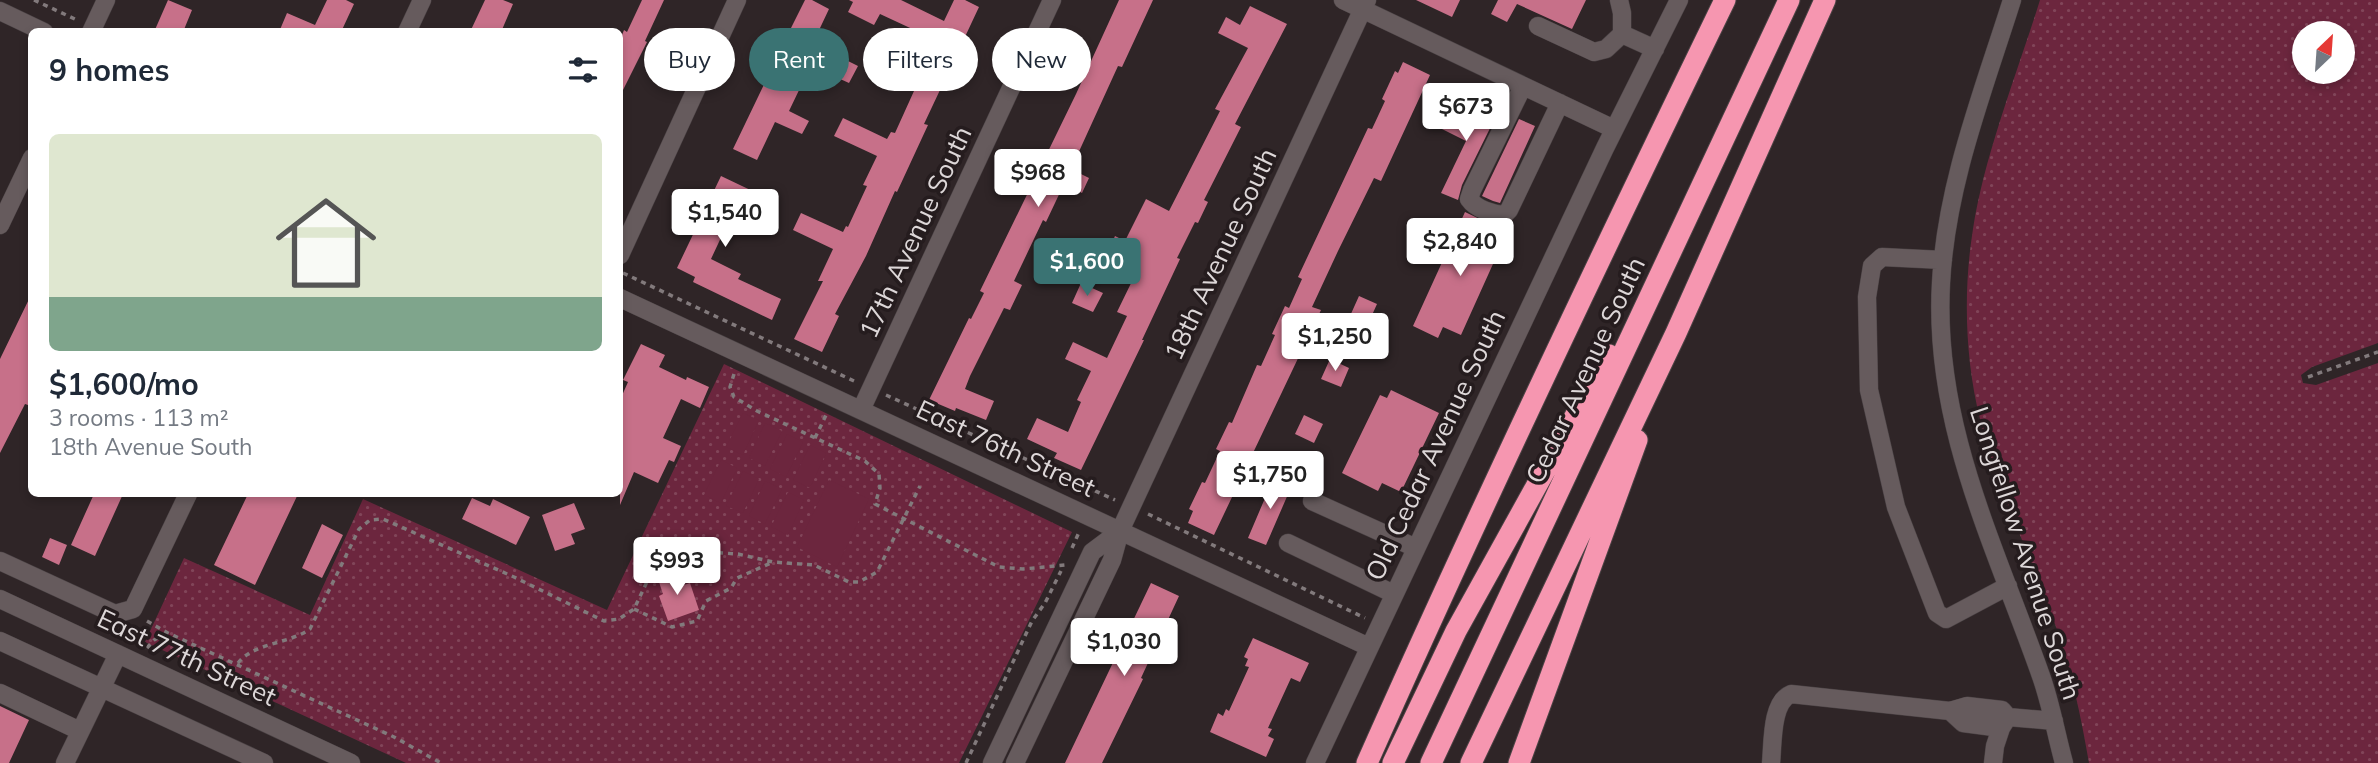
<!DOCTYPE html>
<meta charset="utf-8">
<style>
body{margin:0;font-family:Mulish,sans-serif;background:#f2f2f3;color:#1f2937;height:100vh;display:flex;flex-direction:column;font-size:26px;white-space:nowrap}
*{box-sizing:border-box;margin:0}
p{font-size:23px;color:#747a83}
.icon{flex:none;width:38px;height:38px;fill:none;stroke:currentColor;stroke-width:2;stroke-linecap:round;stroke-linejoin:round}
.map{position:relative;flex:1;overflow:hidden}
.drawer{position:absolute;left:28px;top:28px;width:595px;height:469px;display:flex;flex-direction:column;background:#fff;border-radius:10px;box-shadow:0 4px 10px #0003}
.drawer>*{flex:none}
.banner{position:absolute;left:644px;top:28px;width:665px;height:63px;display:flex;gap:14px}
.needle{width:46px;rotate:25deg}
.tools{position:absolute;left:2292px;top:21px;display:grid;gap:14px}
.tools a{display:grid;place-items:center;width:63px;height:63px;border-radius:50%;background:#fff;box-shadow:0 4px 10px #0003;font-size:35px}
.price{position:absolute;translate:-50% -60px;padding:0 16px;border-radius:7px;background:#fff;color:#222;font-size:23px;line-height:46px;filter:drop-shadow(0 2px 4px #0008)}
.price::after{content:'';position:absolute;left:50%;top:42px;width:21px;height:16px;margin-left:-10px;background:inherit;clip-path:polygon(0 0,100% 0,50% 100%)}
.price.selected{background:#3a7373;color:#fff}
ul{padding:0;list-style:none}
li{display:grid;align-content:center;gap:14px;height:371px;padding:0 21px}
li span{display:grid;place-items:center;height:217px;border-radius:10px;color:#555}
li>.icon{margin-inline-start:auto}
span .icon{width:126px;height:126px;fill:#fffc;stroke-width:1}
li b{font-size:30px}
h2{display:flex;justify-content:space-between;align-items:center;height:84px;padding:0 21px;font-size:30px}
.tag{padding:0 24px;border-radius:32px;background:#fff;box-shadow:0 4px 10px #0003;font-size:24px;line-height:63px}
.tag.selected{background:#3a7373;color:#fff}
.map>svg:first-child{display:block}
</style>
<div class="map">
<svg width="2378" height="763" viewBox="0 0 2378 763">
<defs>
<pattern id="green-dots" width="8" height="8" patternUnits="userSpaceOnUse" patternTransform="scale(1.75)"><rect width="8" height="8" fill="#6c263e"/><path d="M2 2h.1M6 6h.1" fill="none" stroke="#814559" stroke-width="1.8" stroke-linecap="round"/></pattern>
</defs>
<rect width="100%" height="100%" fill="#2f2527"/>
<path fill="url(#green-dots)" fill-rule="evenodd" d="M2040,0H2378V343L2312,367L2301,375L2303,383L2316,385L2378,363V763H2089C2081,716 2071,669 2055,624C2030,555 1998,490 1980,419C1965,359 1963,291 1973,229C1985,153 2017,74 2040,0ZM2343,33V72H2305V33Z
M724,364L1072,532L959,763H406L145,642L184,558L310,615L363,499L607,610Z"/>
<path fill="#6c263e" d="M743,413L759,420L743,455L726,447Z
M765,423L782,431L765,466L749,458Z
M787,434L803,442L786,477L770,469Z
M810,445L826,453L810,488L793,480Z
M721,460L737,468L721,503L704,495Z
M743,471L759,479L743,513L726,506Z
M829,480L869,499L837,567L797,547Z
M765,481L782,489L765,524L749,516Z
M788,492L804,500L788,535L771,527Z"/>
<path fill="#c77089" d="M168,0L192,10L183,32H154Z
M327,0H346L354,4L341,32H279L287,13L315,25Z
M485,0H503L513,4L501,32H470Z
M642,0H664L645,41L647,42L620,96V40L624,30L627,32Z
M805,0H812L829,9L812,45L788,34Z
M849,0H901L944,21L954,0H965L979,7L924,124L928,125L897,192L895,191L866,256L835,314L839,316L822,352L794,339L823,281H818L833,249L793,230L801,213L843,232L846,226L848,227L867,186L863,185L877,156L834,136L843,118L887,139L891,132L895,133L914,91L912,90L936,40L880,14L874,25L848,12L853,2Z
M1119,0H1153L1122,67L1118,66L1071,169L1089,178L1082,193L1064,184L1046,222L1043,220L1014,281L1022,285L1010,310L1004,308L970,376L965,389L994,401L986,420L956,408L955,411L929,400L969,318L971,319L984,293L980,291L1076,94Z
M1416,0H1460L1452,17Z
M1498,0H1586L1572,29L1517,4L1507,22L1491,14Z
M1250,6L1287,24L1235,124L1241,127L1204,200L1208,202L1198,223L1195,222L1177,258L1180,259L1142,340H1144L1081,470L1054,458L1057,453L1027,439L1037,418L1068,432L1081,402L1077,400L1091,371L1065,359L1073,342L1107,358L1127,316L1117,312L1135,275L1104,261L1115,236L1125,241L1146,199L1169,211L1220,111L1215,109L1248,48L1218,33L1226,17L1240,25Z
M838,56L858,66L849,83L829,74Z
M1403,62L1430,75L1381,181L1374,178L1338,251L1312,307L1321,310L1214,535L1188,523L1193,511L1189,509L1202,482L1205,483L1220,451L1216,449L1229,422L1232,423L1257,365L1261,366L1275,335L1272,334L1285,306L1289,308L1302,279L1298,277L1368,128L1372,129L1385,101L1382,99L1395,71L1398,73Z
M770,72L801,86L789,111L809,121L802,134L775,122L757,160L733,149Z
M1484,103L1499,110L1462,185L1458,200L1441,193L1466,141L1438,127L1448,107L1476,120Z
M1519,119L1535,126L1500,203L1493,201L1482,196Z
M721,176L763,196L751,221L733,212L711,259L741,274L738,279L781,299L772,320L693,282L695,277L677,268Z
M1465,212L1490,224L1488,228L1497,232L1493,240L1502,244L1461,335L1443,327L1438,338L1413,326Z
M1081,283L1103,293L1093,312L1072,303Z
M32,293V397L28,405L25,404L0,453V359Z
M1359,296L1377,304L1368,324L1350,316Z
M641,344L665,355L659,367L686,380L687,377L709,387L700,408L681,399L663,438L681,446L674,462L669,460L658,483L634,472L620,505V400L628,382L623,380Z
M1330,359L1349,368L1341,387L1321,379Z
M1391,390L1439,413L1401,492L1382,483L1378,491L1342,473L1380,395L1387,398Z
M1304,415L1323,424L1314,443L1295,434Z
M1274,477L1292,485L1266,545L1248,538Z
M94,494H123L95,556L71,545Z
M248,494H298L255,585L214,565Z
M472,498L490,506L493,499L530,517L516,545L462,519Z
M574,503L585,529L571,534L575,544L555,551L542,515Z
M322,524L343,535L322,578L302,568Z
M50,538L67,545L59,565L42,557Z
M679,571L684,585L690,583L699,610L668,621L659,596L663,594L658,579Z
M1151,583L1179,596L1141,678L1143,679L1102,763H1065Z
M1253,638L1309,663L1300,682L1291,678L1268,728L1272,729L1268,736L1274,739L1266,757L1210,732L1218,713L1223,716L1226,709L1229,711L1249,667L1245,666L1248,659L1244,657Z
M0,706L29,720L9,763H0Z"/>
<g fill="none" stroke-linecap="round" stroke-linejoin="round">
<g stroke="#4a4244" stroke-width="19">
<path id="minor" d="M1343,0L1614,129
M2012,0C1983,92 1946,185 1941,283C1933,425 1995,545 2041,676C2051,704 2056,734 2064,763
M0,11L44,32
M1538,26L1594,52L1606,49L1622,34V13L1619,0
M91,32L106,0
M407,32L422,0
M1622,34L1655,49
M1523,86L1472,190L1469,199C1476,209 1492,214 1504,215L1509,210L1560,103
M0,225L32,158
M620,255L737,0
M1943,260L1882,257L1872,266L1867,297L1869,390L1896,507L1937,613L1946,619L2008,586
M620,298L1369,647
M861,410L1052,0
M1312,501L1416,548
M1288,543L1394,594
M0,561L115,614L133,609L188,494
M0,599L351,763
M0,641L264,763
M0,693L80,731
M1950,711L1963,723L2001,728L2008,717
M65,763L118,654
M992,763L1092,552L1120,531
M1015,763L1112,560L1120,531L1367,0
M1315,763L1605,148L1679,0
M1771,763C1773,743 1771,702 1791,694L1950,711L1967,706L2002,710L2008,717L2054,721
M1993,763L1995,746L2001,728"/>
</g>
<g stroke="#4a4244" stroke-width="23">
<path id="highway" d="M1367,763C1481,506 1602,253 1725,0
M1393,763L1456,631L1609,355
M1431,763L1789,0
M1471,763L1676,333L1825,0
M1519,763L1637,440"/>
</g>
<path stroke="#827a7c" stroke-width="3.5" stroke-dasharray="5 5" stroke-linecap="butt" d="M34,0L77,20
M623,273L854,381
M734,374L730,387L734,397L757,411L865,461L879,474L880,488L875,504L999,567L1023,569L1065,565
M2308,377L2378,352
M886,395L1115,500
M815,438L827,413
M1148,514L1365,618
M1072,548L1080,530
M634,609L672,627L697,621L706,601L731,588L737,578L771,563
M147,621L168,633L394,737L441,763
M147,648L154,640L168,633
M238,663C253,643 289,644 310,629L359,529L370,520L383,519L514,577L604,621L619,619L634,609L654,567L667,559L690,551L738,554L773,562L814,565L849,582H859L877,572L920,486
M966,763L1032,621L1045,603L1061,571"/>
<use href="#minor" stroke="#665b5d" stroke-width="18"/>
<use href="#highway" stroke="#f696b0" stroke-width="21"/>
</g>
<g text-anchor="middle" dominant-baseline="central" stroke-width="7" stroke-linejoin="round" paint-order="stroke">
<g font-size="26" fill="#ddd7d8" stroke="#251c1e">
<text transform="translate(915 232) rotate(-65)">17th Avenue South</text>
<text transform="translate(1220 254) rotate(-65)">18th Avenue South</text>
<text transform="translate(1585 370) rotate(-65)">Cedar Avenue South</text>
<text transform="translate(1435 445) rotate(-65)">Old Cedar Avenue South</text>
<text transform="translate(1006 448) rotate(25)">East 76th Street</text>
<text transform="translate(2026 553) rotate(72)">Longfellow Avenue South</text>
<text transform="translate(187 657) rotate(25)">East 77th Street</text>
</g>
</g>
</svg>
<div class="tools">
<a><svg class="needle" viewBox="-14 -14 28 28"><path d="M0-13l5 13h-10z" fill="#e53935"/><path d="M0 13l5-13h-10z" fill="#747a83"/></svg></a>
</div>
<b class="price" style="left:1466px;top:143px">$673</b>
<b class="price" style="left:1038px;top:209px">$968</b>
<b class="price" style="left:725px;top:249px">$1,540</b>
<b class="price" style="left:1460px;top:278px">$2,840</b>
<b class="price selected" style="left:1087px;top:298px">$1,600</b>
<b class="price" style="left:1335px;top:373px">$1,250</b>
<b class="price" style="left:1270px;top:511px">$1,750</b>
<b class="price" style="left:677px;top:597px">$993</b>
<b class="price" style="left:1124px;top:678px">$1,030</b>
<div class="banner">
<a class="tag">Buy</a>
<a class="tag selected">Rent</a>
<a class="tag">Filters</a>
<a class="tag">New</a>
</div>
<section class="drawer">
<h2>9 homes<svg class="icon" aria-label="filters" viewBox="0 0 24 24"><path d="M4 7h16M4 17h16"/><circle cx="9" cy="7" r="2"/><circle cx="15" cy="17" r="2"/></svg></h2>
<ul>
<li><span style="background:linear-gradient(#dfe7d0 75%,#7fa58c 0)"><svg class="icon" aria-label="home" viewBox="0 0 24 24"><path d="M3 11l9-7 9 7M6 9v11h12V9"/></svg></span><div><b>$1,600/mo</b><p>3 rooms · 113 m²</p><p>18th Avenue South</p></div></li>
</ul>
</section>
</div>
